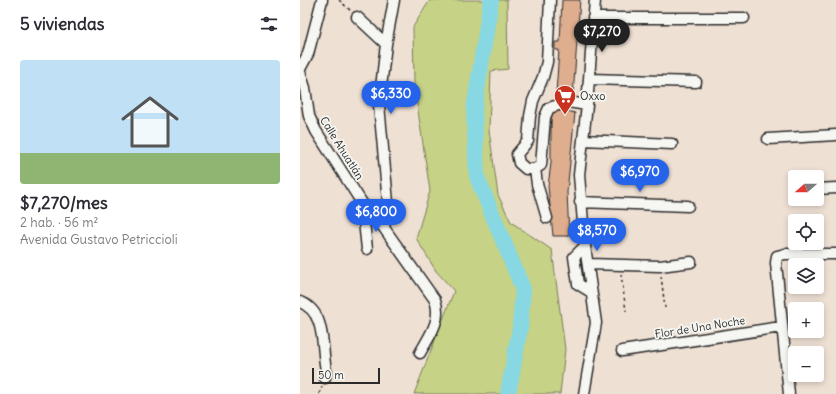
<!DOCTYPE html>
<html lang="es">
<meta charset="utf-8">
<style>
body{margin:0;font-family:Delius,sans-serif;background:#f2f2f3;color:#2b2b33;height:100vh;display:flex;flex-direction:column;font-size:15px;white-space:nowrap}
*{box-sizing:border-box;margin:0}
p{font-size:13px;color:#7c7c81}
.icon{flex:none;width:22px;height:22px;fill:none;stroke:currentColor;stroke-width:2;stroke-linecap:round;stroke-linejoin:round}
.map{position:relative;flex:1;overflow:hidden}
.side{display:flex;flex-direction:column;background:#fff;width:300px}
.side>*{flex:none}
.needle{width:26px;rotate:250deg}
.buttons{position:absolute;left:488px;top:170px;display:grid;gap:8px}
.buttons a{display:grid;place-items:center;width:36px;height:36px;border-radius:4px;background:#fff;box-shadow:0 2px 6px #0003;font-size:20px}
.scale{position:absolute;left:12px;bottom:10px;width:68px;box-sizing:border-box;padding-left:4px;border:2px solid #2b2b2b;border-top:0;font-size:11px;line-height:14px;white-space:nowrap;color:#2b2b2b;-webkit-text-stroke:3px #f6f6f2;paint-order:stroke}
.price{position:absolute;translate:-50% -34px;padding:0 9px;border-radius:14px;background:#2563eb;color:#fff;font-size:13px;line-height:26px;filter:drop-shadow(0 1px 2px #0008)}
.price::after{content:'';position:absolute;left:50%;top:24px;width:12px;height:9px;margin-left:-6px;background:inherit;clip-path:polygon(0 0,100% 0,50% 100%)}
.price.current{background:#222;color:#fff}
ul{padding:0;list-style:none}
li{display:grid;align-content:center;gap:8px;height:212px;padding:0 20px}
li span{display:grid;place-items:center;height:124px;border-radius:4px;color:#555}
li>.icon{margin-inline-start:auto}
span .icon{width:72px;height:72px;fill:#fffc;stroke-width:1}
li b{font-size:17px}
h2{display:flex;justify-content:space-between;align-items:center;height:48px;padding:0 20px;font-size:17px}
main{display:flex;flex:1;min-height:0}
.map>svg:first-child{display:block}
</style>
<main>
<section class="side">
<h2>5 viviendas<svg class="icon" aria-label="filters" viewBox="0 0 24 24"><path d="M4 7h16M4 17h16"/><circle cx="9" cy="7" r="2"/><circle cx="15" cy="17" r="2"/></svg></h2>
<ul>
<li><span style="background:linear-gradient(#bfe0f5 75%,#8fb573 0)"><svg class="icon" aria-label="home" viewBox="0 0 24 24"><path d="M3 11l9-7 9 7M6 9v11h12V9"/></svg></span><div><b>$7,270/mes</b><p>2 hab. · 56 m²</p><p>Avenida Gustavo Petriccioli</p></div></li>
</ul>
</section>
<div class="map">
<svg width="536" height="394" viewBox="0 0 536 394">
<rect width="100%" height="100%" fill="#efe0d4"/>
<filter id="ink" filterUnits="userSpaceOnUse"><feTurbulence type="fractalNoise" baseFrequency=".025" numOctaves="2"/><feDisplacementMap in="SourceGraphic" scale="8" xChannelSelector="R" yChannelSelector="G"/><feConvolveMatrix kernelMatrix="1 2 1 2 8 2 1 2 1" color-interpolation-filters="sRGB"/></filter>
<g filter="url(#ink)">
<path fill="#c6d286" stroke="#787e58" d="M130,0H207L208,69L191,71L189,130L198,195L211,222L252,250L265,349L260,394H114L154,291L136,271L116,238L130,191L114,84L113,27Z"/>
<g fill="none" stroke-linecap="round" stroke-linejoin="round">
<path stroke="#87d8e2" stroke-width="16" d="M191,0L174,110L177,177L223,289L220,328L208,394"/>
</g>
<path fill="#deae8f" stroke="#2b2b2b" d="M262,0H280L273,96L256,93L259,50H255V42H260Z
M257,109L275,113L267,192L269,236H253L248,186L251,163V112Z"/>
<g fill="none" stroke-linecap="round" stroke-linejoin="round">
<g stroke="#2b2b2b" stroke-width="13">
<path id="minor" d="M250,0L247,62L243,77L233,101L230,116L228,141L217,154L219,163L226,169H235L241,165L245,117L249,108L268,102L287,105
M57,17L86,44
M293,18H444
M0,69L8,54L22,0
M0,72L5,88L9,116L16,131L62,203L84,228L135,300C142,320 130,335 120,353
M289,79L396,82
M468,139L536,135
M283,140L372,144
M235,169L237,184L247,218
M517,189L536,188
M280,202L388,206
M62,203L67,249
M84,228L88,202L79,105L86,44L94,0
M285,246L274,257L278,284L291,292
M288,264L360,266L391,262
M0,302C27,312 21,347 26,370L25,378
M322,351L481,327
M284,394L296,323L285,246L279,175L287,105L295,0
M489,394L476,263L477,256L485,254H536"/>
</g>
<path stroke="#2b2b2b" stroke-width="1.5" stroke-dasharray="3 3" stroke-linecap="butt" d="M39,0L51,11
M321,274L326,311
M361,276L365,308
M19,394L22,387"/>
<use href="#minor" stroke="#f6f6f2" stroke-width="10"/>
</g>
</g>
<defs>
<g id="supermarket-pin" transform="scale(1.15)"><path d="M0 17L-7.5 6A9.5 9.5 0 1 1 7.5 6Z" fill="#c8321e" stroke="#f6f6f2"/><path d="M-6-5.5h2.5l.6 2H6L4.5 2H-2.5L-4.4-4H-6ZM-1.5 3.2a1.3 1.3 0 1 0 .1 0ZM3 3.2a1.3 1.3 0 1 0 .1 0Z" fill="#fff"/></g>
</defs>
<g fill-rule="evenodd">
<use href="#supermarket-pin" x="265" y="96"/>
</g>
<g text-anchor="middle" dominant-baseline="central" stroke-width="3.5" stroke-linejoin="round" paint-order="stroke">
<g font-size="11" fill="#2b2b2b" stroke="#f6f6f2" text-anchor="start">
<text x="280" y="96">Oxxo</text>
</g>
<g font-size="11" fill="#2b2b2b" stroke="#f6f6f2">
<text transform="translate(42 148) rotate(58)">Calle Ahuatlán</text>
<text transform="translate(400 327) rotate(-9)">Flor de Una Noche</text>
</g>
</g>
</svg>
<div class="buttons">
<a><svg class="needle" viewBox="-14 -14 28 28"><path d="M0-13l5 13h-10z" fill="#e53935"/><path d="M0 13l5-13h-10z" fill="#7c7c81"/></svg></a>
<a><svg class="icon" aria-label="locate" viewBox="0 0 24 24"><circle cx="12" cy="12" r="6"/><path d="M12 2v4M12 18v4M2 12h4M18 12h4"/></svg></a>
<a><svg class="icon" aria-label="layers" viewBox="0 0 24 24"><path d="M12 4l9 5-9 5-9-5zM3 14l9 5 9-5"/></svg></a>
<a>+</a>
<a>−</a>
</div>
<div class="scale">50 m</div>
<b class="price current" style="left:302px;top:53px">$7,270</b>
<b class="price" style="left:91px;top:115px">$6,330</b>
<b class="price" style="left:340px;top:193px">$6,970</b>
<b class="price" style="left:76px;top:233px">$6,800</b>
<b class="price" style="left:297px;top:252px">$8,570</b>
</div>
</main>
